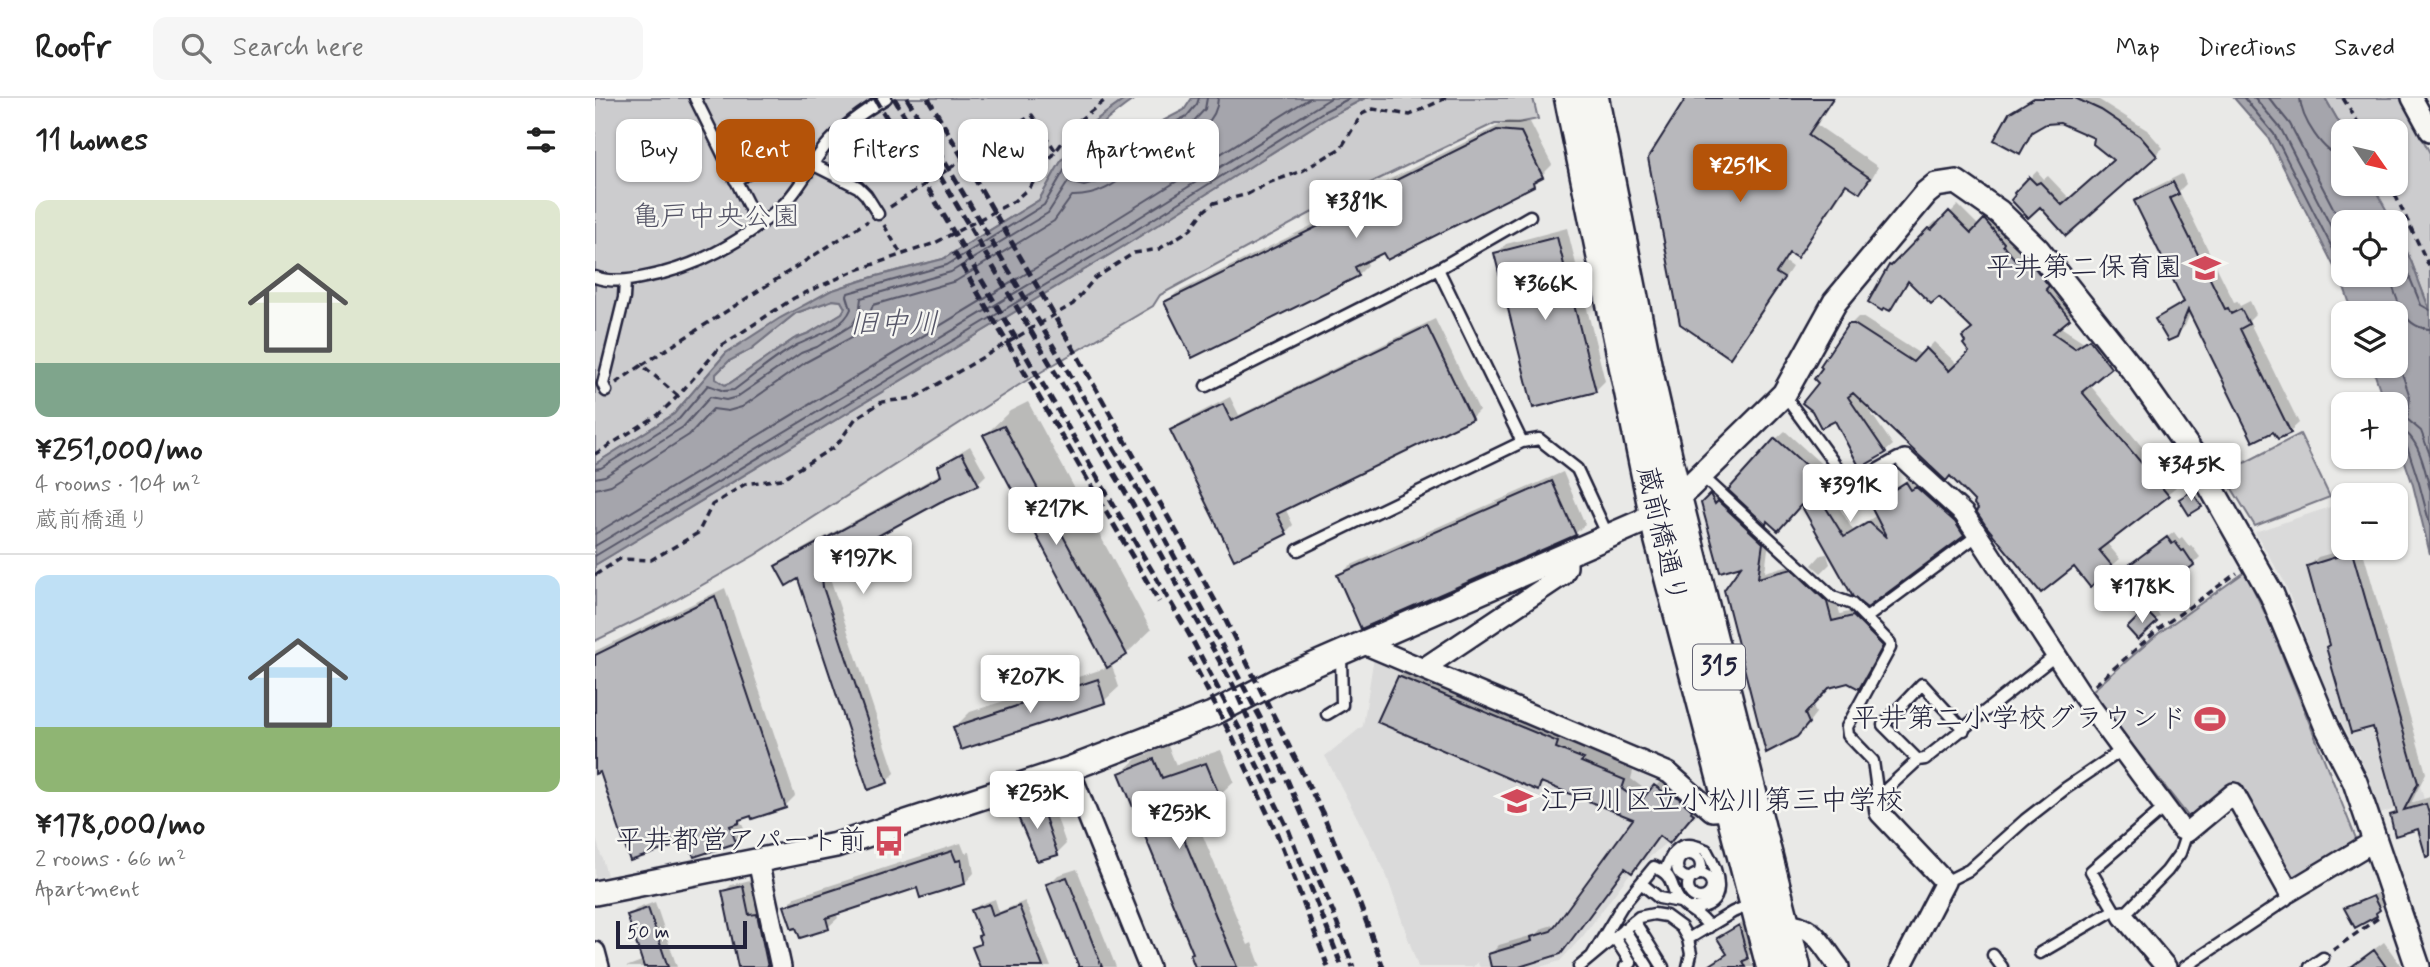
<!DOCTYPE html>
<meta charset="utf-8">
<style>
body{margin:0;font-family:Mynerve,"Klee One",sans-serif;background:#f6f6f6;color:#222;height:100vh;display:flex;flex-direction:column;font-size:26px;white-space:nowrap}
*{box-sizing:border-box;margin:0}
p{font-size:23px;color:#767676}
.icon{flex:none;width:38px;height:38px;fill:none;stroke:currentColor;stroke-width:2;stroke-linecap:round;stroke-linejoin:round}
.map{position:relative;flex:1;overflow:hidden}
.side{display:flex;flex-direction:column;background:#fff;width:595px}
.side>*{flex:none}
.hud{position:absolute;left:21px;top:21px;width:665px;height:63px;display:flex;gap:14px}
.needle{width:46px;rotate:124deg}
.fabs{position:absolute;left:1736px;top:21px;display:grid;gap:14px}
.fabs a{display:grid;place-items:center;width:77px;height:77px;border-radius:14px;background:#fff;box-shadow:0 2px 5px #0004;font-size:35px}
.scale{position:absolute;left:21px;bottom:18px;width:131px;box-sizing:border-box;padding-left:7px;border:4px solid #22223b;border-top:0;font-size:19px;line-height:24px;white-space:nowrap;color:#22223b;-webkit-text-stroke:5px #f6f6f2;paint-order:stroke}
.price{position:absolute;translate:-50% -60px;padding:0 16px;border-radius:7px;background:#fff;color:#222;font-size:23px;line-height:46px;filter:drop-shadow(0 2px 4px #0008)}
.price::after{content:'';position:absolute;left:50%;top:42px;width:21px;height:16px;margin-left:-10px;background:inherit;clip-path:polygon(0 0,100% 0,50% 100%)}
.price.selected{background:#b45309;color:#fff}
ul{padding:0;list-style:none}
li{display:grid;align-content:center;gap:14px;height:371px;padding:0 35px}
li+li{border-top:2px solid #e0e0e0}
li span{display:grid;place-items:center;height:217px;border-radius:14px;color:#555}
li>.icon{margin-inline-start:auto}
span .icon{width:126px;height:126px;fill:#fffc;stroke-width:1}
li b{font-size:30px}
h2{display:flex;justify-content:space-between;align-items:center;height:84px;padding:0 35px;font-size:30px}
.tag{padding:0 24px;border-radius:14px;background:#fff;box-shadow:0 2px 5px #0004;font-size:24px;line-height:63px}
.tag.selected{background:#b45309;color:#fff}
header{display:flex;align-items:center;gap:42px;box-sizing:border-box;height:98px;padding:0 35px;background:#fff;border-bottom:2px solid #e0e0e0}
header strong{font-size:33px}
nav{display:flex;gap:38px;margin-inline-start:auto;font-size:24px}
.search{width:490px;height:63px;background:#f6f6f6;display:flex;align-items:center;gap:18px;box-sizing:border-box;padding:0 24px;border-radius:14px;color:#767676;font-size:26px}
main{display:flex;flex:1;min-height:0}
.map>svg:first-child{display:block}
</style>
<header>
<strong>Roofr</strong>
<div class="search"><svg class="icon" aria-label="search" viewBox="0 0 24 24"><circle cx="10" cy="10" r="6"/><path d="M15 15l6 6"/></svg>Search here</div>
<nav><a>Map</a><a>Directions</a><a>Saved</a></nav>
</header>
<main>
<section class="side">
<h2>11 homes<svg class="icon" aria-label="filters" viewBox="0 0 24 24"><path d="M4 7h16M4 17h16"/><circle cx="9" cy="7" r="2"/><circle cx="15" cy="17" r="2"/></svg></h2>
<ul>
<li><span style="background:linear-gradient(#dfe7d0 75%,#7fa58c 0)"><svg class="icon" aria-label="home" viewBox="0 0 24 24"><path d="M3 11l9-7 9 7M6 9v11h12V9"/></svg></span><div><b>¥251,000/mo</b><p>4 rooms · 104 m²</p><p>蔵前橋通り</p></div></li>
<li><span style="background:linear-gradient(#bfe0f5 70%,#8fb573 0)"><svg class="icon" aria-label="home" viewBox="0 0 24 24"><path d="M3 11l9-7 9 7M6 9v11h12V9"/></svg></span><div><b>¥178,000/mo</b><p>2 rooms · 66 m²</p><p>Apartment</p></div></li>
</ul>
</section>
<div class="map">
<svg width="1835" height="869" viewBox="0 0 1835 869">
<rect width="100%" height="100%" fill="#e9e9e7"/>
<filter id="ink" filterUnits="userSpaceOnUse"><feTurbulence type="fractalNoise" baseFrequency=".0143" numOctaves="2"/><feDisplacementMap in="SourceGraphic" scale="14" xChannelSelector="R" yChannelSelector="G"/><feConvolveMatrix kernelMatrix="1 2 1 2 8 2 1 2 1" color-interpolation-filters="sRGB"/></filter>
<g filter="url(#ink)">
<path fill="#dadada" d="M1744,406L1748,421V450H1757L1829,701L1785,716L1773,677L1733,597L1689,483L1660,434Z
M779,558L1076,690L1104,716L1033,778L988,838L965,863L945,869H885L882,864L878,869H823L790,773L730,658L768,628Z
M0,737L12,777L0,780Z"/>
<path fill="#ccccce" stroke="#777784" stroke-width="2" d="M0,0H532L494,27L465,65L444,102L348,161L278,179L235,193L131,255L79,316L0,366Z
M770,0H938L943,21L923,25H900L736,104L565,197L558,208L424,287L160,457L63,512L0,543V467L529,148L732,20Z
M1730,0H1806L1835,55V213L1816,163L1801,133V124H1796L1776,86H1801V33H1749Z
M238,202L246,203L250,210L247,215L214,235L199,241L135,285L130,287L120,281L121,276L134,263L155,252L201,215Z
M1705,336L1735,399L1660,428L1628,376Z
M1650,474L1671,517L1762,743L1703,780H1695L1645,691L1600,719L1593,718L1496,594L1564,535Z"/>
<path fill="#a5a5ac" stroke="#71717f" stroke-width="2" fill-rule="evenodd" d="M532,0H541C522,13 482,43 479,66L486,72L495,70L552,31L589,12L597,0H770L732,20L529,148L0,467V366L79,316L131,255L185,220L235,193L278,179L348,161L444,102L465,65L494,27ZM238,202L246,203L250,210L247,215L214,235L199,241L135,285L130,287L121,281V276L134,263L155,252L201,215Z
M1639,0H1730L1749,33L1748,86H1777L1798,124H1748V177H1801V130L1816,163L1835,213V456L1818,387L1801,338V306H1790L1777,268H1801V215H1758L1748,186L1673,39Z"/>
<path fill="#0003" d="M1093,0H1239L1222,27L1283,69L1275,83L1265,93L1253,86L1211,148L1202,158L1196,154L1190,164L1197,169L1145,248L1135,258Z
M1437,0H1501L1552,32L1568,50L1472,136L1445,106L1421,95L1442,73L1449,81L1453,78L1475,101L1520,62L1501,39L1465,23L1451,24L1441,30L1432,46L1425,53L1416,16Z
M913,23L935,24L957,67L938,86L771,162L773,167L763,177L572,205L581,195L744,114L743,112L753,102Z
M1587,76L1591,86L1584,93L1639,204L1642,203L1645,208L1655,203L1661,216L1654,223L1704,325L1695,333L1596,214L1590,228L1581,237L1563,222L1571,213L1590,202L1542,103L1550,94Z
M1363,107L1384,128L1397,115L1436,164L1443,158L1481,212L1464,228L1489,244L1502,235L1523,261L1494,286L1581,389L1511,444L1525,461L1495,486L1479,467L1383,404L1355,376L1271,308L1298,347L1290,354L1266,367L1226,285L1255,227L1263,219H1267L1327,257L1339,244L1363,267L1376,254L1369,239L1378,230L1344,197L1315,182L1302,203L1295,211V168L1341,123L1344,126Z
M972,130L1010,283L1000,293L901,156L911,146Z
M840,221L884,312L876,320L690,410L698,427L691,434L577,332L585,325L635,299L644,317Z
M433,304L556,532L531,556L390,337L415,313Z
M1190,333L1235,374L1227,382L1258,432L1282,417L1277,408L1285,399L1320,377L1376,428L1272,508L1206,405L1171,425L1181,341Z
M375,348L391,377L383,385L345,402L234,462L235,480L300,675L292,683L204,479L182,468L191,460L347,375L345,369L354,361Z
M968,374L990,426L980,436L745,478L754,468Z
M1124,390L1175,436L1170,474L1206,464L1240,496L1245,516L1267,511L1294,539L1272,581L1264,589L1254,583L1234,588L1217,607L1221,615L1210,629L1150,466L1108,405Z
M1599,393L1608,406L1606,407L1588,400Z
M1579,434L1584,441L1587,439L1594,448L1596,447L1605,459L1598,466L1535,496L1521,478Z
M1755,450H1767L1831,675L1816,705L1835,699V748L1824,729L1796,717L1803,711L1779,627L1714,468L1723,459Z
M1232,456L1235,466L1226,475L1217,467L1226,457Z
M130,490L200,698L190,708L145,722L150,733L140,743L94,741L0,654V553Z
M1556,508L1565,518L1543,539L1534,530Z
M517,568L524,589L509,603L360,629L375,614Z
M814,569L997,651L994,654L1038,673L1036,681L1055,695L1070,678L1107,706L1084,734L1066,737L1037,773L1031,769L975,845L965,855L918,869H898L895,857L904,847L942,836L948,830L964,825L1040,721L950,684L942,691L805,579Z
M573,648L581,667L626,652L639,683L624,697L614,701L616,706L601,721L653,847L657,845L666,869H602L600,854L526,675L541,661Z
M453,694L471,746L462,755L422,713L432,703Z
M366,745L370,755L375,754L379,775L370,785L323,788L241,815L243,820L233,829L191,808L200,799Z
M482,771L521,869H485L453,787L463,777Z
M155,782L161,811L169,810L183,869H145L129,794L136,787Z
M1782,795L1788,806L1781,816L1751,811L1756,806Z
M400,801L404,814L430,803L456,869H387L380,850L387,843V837L378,812L384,807Z
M60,804L82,869H31L49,862L34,818L41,811Z
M1149,824L1158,854L1153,858L1159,869H1115L1133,855L1124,840Z
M1789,844L1807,869H1756Z"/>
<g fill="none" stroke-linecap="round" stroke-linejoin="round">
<path stroke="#565668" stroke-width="2" d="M1649,0L1679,36L1748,171
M1660,0L1686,31L1748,152
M1674,0L1695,26L1748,129
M1705,0C1706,20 1728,56 1748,59
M1801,146L1826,207L1835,212
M1794,177C1802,199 1806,230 1835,231
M1801,258L1815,299L1812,321L1826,333L1835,357
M1801,331C1823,332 1830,373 1835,391
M1801,340L1807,341L1811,345L1824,385L1835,427
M0,371L6,370L84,321L113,287L129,293L139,292C160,277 180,259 202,247C220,238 248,231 256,211L252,198L253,195L352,167L449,107L470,71H474L486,79L498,76L556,37L592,18L602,6L604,0
M0,380L10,378L88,329L115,299L131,302L142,299L206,255L222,249L257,227L264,216L266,200L356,174L453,115L473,84L489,88L503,84L561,44L598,24L610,11L612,0
M0,391L16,387L94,337L118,311L133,313L147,309L211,264L261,237L272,223L278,207L361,183L459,123L477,98C516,99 535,70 567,53C589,40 622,31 623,0
M0,436L515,125L715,0
M0,448L521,134L736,0
M0,458L525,142L728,14L755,0"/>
</g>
<path fill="#b8b8bc" stroke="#22223b" stroke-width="2" d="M1091,0H1238L1213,37L1275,80L1265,95L1251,86L1202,160L1194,155L1181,175L1189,180L1135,260L1085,226L1053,60Z
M1439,0H1480L1506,12L1545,38L1562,58L1471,138L1445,109L1433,120L1416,102L1420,97L1419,95L1434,79L1441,86L1445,84L1467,107L1518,62L1498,46L1499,40L1465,25L1451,26L1437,34L1425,56L1399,42L1414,15Z
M902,32L926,34L948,79L938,84L939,88L792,162L788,155L760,169L764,178L597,260L569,204L744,118L741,112Z
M1578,84L1584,96L1575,100L1630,211L1633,210L1636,216L1646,211L1654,226L1645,231L1696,335L1683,341L1678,334L1658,344L1593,212L1582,239L1573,243L1560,221L1589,204L1539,103Z
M1354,113L1376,135L1389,121L1409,145L1408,147L1427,170L1435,164L1454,188L1451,191L1475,221L1458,235L1480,250L1494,241L1516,270L1487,294L1574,398L1504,452L1519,470L1495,489L1479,469L1446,495L1391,428L1381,413L1383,411L1379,406L1380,404L1355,378L1351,383L1258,295L1253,299L1291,355L1265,370L1240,323L1226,330L1217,313L1207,305L1223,285L1219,281L1227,270L1225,268L1253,226H1259L1318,264L1331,250L1354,273L1374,254L1368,246L1370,244L1367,239L1377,231L1344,199L1336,206L1313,183L1295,213L1289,210L1287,213L1273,204L1294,167L1296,168L1333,130L1336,132Z
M962,139L1001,294L938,310L899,155Z
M832,228L877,321L682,416L692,436L639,462L575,332L628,306L636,323Z
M409,328L532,557L512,570L388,337Z
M1180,340L1228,383L1220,392L1249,439L1274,424L1292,440L1275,407L1311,384L1316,392L1321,389L1360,424L1369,438L1272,510L1258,499L1206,407L1183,433L1172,423L1171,427L1133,392Z
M367,355L384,387L345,404L226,469L228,489L293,685L273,692L203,481L191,488L180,468L346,378L343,368Z
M957,383L981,437L766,531L742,477Z
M1597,393L1607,409L1594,417L1584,401Z
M1115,396L1120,406L1123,403L1168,445L1163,480L1197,471L1232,504L1237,523L1258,518L1288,548L1264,591L1253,585L1234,590L1210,616L1214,625L1202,639L1171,655L1129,492L1146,468L1125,474L1106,405Z
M1572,439L1577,446L1580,444L1587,453L1589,452L1599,467L1539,511L1530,499L1533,497L1519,478Z
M1757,454L1823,685L1809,712L1831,706L1835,719V758L1831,759L1823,731L1800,738L1795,717L1802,715L1778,629L1756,635L1731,549L1734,547L1712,468Z
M120,498L191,710L157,721L156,718L144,722V725L135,728L141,745L99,759L93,743L35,763L5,674L0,676V557Z
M1550,512L1562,524L1543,542L1532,530Z
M803,578L963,644L961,650L989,661L986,664L1030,682L1027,691L1045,704L1059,687L1076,699L1078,695L1097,712L1096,714L1099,716L1074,746L1064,738L1037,775L1030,770L966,856L924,869H896L893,856L937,843L936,839L956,833L1038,721L946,684L943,693L782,624Z
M503,581L510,605L366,652L358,629Z
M559,661L567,680L611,665L625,699L597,710L603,722L584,729L642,869H600L595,856L598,855L524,675Z
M444,702L463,757L442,763L420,712Z
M357,753L361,763L366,762L370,786L325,800L322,790L231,820L234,831L205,840L201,830L197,831L189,808Z
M472,779L507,869H484L451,786Z
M148,788L154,817L162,816L173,869H143L127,793Z
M1778,798L1785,812L1781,815L1782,818L1760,830L1749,810Z
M394,806L398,818L424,808L448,869H385L377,849L386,846L383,838L386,837L376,812Z
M53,810L73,869H49L32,817Z
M1144,827L1153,861L1148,863L1151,869H1112L1132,856L1122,840Z
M1779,852L1791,869H1756Z"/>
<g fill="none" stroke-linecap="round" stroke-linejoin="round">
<g stroke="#22223b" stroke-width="15">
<path id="service" d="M100,0L163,127
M161,38L174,64
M140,82L195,55L263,89L271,97L283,116
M843,171L927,344
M0,179C22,187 46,180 68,175C114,163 153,139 188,107C205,91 215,68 229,50C246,29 268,14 291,0
M611,288L843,171L935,118
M11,293L8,286L29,200L30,183
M1189,297L1255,387L1303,360L1310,362
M1107,378L1238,499L1257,506L1295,545V550L1252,629L1253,637L1278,663L1283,699
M703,452L927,344L944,341L982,371L1013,438
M1271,520L1383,437
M732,616L747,607L746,557
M1323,662L1288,627L1327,586L1369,632
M1283,699L1323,662L1330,661L1461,557
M1569,710L1496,773L1519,812L1528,818L1572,773L1585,755L1592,734
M1082 768a12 12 0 1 1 24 0a12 12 0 1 1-24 0Z
M1070,774C1073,764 1080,747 1093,747C1098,746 1106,750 1111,752C1124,774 1135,811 1096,810
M1093 788a12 12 0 1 1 24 0a12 12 0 1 1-24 0Z
M1350,784L1374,772L1430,722L1471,690L1527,652
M1046,785L1064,800L1085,804
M1039,823L1068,869
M1029,831L1053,869
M1019,839L1036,865L1030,869
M1093,841L1138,814L1157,806
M1445,855L1519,812
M1398,857L1407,869
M997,858L1027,808L1059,769C1082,779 1073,788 1085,803C1093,813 1104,814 1114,829
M984,869L1044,819L1059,816L1071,818L1086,829L1093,841L1096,856L1093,869
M1590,869L1692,801L1694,794
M1715,869L1728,860"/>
</g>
<g stroke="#22223b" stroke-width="24">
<path id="minor" d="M1817,0L1835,33
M1310,362L1369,416L1487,597L1586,731L1592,734L1639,695L1694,794L1779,743
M769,546L1074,675L1117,713L1136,712
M829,570L968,477L972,469V457
M474,671L554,869
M1283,699L1285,715L1350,784L1306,869
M163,763L186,869
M1528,818L1571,869
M1188,825C1220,826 1226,846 1244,869
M0,854L4,869"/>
</g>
<g stroke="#22223b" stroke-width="28">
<path id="tertiary" d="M0,795L241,747L474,671L617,616L684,582L1046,424L1093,390L1189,296L1240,204L1331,95L1341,87L1361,84L1404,114L1442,151L1542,277L1596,354L1677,497L1731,627L1760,684L1823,869"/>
</g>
<g stroke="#22223b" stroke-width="35">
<path id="primary" d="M975,0L1065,441L1177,869
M998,0L1051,268L1081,399L1200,869"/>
</g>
<path stroke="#22223b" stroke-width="3.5" stroke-dasharray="7 5" stroke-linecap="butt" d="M1748,0L1768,33
M1795,86L1835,170
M295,109L437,17L460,52
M289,127L306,156
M47,267L273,123
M21,285L47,267L83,298
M0,356L63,317L83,298L126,248L199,200L259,173L340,145L419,103L435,89L482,24L513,0
M0,477L25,461L56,462L103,435L117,407L150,386L186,381L241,348L261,320L287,304L319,300L478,206L500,180L539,155L564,151L596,131L609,113L619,105L653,96L673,85L707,73L746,50L767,16L778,11L815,17L851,0
M1500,587L1565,530L1642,475
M1738,852L1786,818"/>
<use href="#service" stroke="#f6f6f2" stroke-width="10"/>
<use href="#minor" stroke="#f6f6f2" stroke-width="19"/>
<use href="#tertiary" stroke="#f6f6f2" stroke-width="23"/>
<use href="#primary" stroke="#f6f6f2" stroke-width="30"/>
<path stroke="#22223b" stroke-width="5" stroke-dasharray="10 5" stroke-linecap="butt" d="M280,0L594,536L646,634L693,731L747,869
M299,0L542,414L638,587L682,685
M312,0L553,409L667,623L733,777
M333,0L482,257L628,517L727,714L764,804L788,869
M359,154L564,504
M595,559L637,639L682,736L733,869
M718,768L738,814L758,869"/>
</g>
</g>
<defs>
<g id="school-bare" transform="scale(2.415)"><path d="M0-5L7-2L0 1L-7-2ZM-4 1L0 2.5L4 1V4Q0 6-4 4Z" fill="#d1495b" stroke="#f6f6f2" stroke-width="2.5" paint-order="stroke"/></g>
<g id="stadium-bare" transform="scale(2.415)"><path d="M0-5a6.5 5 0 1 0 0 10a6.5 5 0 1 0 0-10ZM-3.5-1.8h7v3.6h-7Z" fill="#d1495b" stroke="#f6f6f2" stroke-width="2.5" paint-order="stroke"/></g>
<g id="bus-bare" transform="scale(2.415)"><path d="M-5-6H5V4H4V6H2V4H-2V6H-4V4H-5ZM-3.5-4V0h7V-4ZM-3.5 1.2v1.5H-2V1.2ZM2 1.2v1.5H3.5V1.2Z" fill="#d1495b" stroke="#f6f6f2" stroke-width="2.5" paint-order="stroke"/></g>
</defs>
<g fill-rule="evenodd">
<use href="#school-bare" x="1610" y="170"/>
<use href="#stadium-bare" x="1615" y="621"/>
<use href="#school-bare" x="922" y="703"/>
<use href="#bus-bare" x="294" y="743"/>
</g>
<g text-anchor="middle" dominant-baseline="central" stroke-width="5" stroke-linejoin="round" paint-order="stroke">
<rect fill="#f6f6f2" stroke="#626272" stroke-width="2" x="1098" y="546.5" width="52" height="45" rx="5"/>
<g font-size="26" font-weight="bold" fill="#22223b">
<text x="1124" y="569">315</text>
</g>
<g font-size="28" fill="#555567" stroke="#f6f6f2">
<text x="121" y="119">亀戸中央公園</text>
</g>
<g font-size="28" fill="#22223b" stroke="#f6f6f2" text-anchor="end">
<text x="1587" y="170">平井第二保育園</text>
<text x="1592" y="621">平井第二小学校グラウンド</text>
<text x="945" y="703" text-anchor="start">江戸川区立小松川第三中学校</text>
<text x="271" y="743">平井都営アパート前</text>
</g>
<g font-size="28" fill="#22223b" stroke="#f6f6f2">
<text transform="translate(1066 437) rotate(77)">蔵前橋通り</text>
</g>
<g font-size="30" font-style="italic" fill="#565668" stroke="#f6f6f2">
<text x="299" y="226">旧中川</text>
</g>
</g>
</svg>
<div class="fabs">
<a><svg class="needle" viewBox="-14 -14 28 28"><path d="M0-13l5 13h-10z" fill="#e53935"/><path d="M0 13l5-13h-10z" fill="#767676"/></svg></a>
<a><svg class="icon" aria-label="locate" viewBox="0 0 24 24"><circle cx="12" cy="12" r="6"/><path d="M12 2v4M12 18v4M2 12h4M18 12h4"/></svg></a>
<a><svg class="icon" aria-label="layers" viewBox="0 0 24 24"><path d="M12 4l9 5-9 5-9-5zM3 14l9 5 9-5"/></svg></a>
<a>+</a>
<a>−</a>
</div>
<div class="scale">50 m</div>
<b class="price selected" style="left:1145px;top:106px">¥251K</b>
<b class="price" style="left:761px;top:142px">¥381K</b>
<b class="price" style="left:950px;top:224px">¥366K</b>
<b class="price" style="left:1596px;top:405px">¥345K</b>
<b class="price" style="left:1255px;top:426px">¥391K</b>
<b class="price" style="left:461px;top:449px">¥217K</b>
<b class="price" style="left:268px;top:498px">¥197K</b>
<b class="price" style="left:1547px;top:527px">¥178K</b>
<b class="price" style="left:435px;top:617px">¥207K</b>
<b class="price" style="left:442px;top:733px">¥253K</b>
<b class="price" style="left:584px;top:753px">¥253K</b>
<div class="hud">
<a class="tag">Buy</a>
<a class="tag selected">Rent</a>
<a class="tag">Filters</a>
<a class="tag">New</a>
<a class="tag">Apartment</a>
</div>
</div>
</main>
